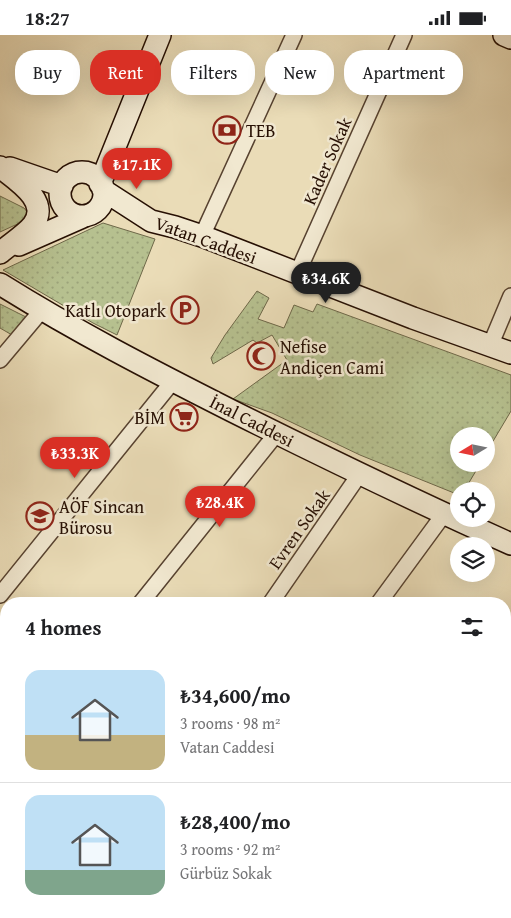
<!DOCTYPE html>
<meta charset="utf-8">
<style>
body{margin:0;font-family:"Gentium Book Plus",serif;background:#f2f2f2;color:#202124;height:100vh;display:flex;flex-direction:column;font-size:19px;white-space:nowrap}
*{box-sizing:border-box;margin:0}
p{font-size:16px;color:#757577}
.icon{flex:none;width:28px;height:28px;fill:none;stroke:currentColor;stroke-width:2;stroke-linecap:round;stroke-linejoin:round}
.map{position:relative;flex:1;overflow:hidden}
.sheet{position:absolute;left:0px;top:562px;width:511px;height:321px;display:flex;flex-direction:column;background:#fff;border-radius:20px 20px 0 0;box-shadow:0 5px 20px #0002}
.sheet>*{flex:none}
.banner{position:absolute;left:15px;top:15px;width:481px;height:45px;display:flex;gap:10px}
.needle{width:32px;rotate:260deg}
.buttons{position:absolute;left:450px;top:392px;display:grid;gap:10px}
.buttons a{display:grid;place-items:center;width:45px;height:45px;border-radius:50%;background:#fff;box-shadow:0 5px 20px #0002;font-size:25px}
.price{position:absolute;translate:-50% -42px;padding:0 11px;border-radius:18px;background:#d93025;color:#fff;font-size:16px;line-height:32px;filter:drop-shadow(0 1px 2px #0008)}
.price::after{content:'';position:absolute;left:50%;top:30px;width:15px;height:11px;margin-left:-8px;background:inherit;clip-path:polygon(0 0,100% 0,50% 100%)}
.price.current{background:#222;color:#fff}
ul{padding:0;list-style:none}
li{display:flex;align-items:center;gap:15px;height:125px;padding:0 25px}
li+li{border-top:1px solid #e0e0e0}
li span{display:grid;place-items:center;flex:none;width:140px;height:100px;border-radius:15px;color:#555}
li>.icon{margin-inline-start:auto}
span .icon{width:60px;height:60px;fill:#fffc;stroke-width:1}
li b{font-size:21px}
h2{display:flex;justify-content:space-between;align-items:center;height:60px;padding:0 25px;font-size:21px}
.tag{padding:0 18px;border-radius:20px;background:#fff;box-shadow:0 5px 20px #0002;font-size:18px;line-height:45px}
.tag.current{background:#d93025;color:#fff}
.status{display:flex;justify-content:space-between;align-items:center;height:35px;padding:0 25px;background:#fff;direction:ltr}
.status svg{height:14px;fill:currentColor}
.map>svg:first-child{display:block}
</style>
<div class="status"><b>18:27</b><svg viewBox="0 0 49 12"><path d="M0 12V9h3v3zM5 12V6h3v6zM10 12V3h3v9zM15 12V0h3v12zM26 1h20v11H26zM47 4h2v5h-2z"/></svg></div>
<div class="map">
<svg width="511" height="883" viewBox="0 0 511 883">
<defs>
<pattern id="grass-dots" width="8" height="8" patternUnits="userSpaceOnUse" patternTransform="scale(1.25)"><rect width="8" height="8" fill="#b6c08f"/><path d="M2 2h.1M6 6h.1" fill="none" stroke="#9ca47a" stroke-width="1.8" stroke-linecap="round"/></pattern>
</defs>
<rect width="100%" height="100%" fill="#eadcb7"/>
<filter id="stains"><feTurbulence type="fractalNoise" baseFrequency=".004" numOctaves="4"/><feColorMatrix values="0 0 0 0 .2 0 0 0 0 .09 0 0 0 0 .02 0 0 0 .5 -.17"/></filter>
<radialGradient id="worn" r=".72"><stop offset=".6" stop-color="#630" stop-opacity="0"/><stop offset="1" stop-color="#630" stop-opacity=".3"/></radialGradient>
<path fill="url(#grass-dots)" stroke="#6e6849" d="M0,161L24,173L28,178L24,186L0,197Z
M103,188L155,204L117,300L93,288L3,235Z
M257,256L269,263L258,284L284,293L294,270L313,277L317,269L511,340V376L486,418V401H459V429H480L464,456H459V460L360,420L272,378L233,364L287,325L272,300L257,308L253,305L213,329L211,323L225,300Z
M0,269L26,282L12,300L0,293Z"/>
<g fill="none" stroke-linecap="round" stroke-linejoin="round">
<g stroke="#574230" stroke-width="18">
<path id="street" d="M202,201L294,0
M297,239L404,0
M490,311L511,261
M0,325L42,275
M0,560L173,346
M140,569L277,398
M270,569L359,440
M378,569L444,479
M0,732L6,725
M505,733L511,724
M0,858L6,853
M121,883L126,878
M264,883L270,878
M387,883L392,878"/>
</g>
<g stroke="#260f03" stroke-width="24">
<path id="secondary" d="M504,0L511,3
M0,132C16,145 51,166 33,190C26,199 9,210 0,218
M10,133L62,151
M60 159a22 22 0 1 1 44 0a22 22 0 1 1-44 0Z
M100,149L160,0
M103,155L151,186L175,192L202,201L413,283L511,318
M19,210L85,181
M0,249C75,296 153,336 232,376C324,422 417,467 511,509
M0,630L6,636
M278,878L284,883"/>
</g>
<use href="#street" stroke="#f1e8d0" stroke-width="15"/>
<use href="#secondary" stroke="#f1e8d0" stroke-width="21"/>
</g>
<defs>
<g id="bank-ring" transform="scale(1.4375)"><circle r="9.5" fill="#f1e8d0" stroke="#8f2418" stroke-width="1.5"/><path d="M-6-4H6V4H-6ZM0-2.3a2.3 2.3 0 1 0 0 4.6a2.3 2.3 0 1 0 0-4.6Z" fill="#8f2418"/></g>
<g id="parking-ring" transform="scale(1.4375)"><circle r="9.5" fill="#f1e8d0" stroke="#8f2418" stroke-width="1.5"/><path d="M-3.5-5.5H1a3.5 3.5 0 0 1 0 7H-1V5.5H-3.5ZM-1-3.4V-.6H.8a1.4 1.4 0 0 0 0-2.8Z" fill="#8f2418"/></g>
<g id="mosque-ring" transform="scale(1.4375)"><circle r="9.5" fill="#f1e8d0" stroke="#8f2418" stroke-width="1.5"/><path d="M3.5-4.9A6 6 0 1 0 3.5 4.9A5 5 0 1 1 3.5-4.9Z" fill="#8f2418"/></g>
<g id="supermarket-ring" transform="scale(1.4375)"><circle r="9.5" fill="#f1e8d0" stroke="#8f2418" stroke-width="1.5"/><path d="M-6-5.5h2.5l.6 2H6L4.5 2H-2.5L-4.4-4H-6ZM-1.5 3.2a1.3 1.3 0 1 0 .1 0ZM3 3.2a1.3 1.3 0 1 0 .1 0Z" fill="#8f2418"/></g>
<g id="university-ring" transform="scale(1.4375)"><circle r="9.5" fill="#f1e8d0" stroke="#8f2418" stroke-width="1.5"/><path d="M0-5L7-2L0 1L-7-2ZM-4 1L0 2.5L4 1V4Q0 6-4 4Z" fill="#8f2418"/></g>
</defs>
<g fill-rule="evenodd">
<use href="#bank-ring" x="227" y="95"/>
<use href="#parking-ring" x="185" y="275"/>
<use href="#mosque-ring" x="261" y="321"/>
<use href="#supermarket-ring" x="184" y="382"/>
<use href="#university-ring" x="40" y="481"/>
</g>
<g text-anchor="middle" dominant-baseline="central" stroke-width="5" stroke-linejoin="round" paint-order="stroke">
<g font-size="18" fill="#260f03" stroke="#f1e8d0" text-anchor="start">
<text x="246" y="95">TEB</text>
<text x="166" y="275" text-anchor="end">Katlı Otopark</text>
<text x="280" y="311">Nefise<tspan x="280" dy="21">Andiçen Cami</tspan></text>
<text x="165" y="382" text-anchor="end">BİM</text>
<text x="59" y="471">AÖF Sincan<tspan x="59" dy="21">Bürosu</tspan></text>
</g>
<g font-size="18" fill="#260f03" stroke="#f1e8d0">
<text transform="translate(327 126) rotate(-66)">Kader Sokak</text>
<text transform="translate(206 205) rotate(20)">Vatan Caddesi</text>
<text transform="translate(252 386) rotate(27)">İnal Caddesi</text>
<text transform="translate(299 494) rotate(-55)">Evren Sokak</text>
</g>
</g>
<rect width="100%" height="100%" filter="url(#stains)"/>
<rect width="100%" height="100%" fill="url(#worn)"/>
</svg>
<div class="buttons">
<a><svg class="needle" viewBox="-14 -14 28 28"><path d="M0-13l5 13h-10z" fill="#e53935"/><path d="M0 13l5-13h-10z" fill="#757577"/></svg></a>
<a><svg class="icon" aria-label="locate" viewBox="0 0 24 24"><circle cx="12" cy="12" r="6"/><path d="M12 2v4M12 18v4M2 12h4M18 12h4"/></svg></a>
<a><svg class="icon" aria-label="layers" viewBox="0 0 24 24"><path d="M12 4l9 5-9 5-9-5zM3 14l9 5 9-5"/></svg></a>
</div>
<b class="price" style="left:137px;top:155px">₺17.1K</b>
<b class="price current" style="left:326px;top:269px">₺34.6K</b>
<b class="price" style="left:75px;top:444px">₺33.3K</b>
<b class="price" style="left:220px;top:493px">₺28.4K</b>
<div class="banner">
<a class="tag">Buy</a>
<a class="tag current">Rent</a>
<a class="tag">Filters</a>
<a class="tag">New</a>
<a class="tag">Apartment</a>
</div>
<section class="sheet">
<h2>4 homes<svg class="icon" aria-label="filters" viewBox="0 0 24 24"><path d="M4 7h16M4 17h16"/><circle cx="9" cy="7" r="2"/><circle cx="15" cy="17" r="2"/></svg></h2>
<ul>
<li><span style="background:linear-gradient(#bfe0f5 65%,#c2b280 0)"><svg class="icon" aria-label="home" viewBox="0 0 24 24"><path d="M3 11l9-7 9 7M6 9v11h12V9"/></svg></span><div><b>₺34,600/mo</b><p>3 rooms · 98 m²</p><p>Vatan Caddesi</p></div></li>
<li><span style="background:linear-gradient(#bfe0f5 75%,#7fa58c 0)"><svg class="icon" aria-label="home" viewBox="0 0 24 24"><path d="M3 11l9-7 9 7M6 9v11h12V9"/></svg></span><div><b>₺28,400/mo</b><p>3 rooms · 92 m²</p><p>Gürbüz Sokak</p></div></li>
</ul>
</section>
</div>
